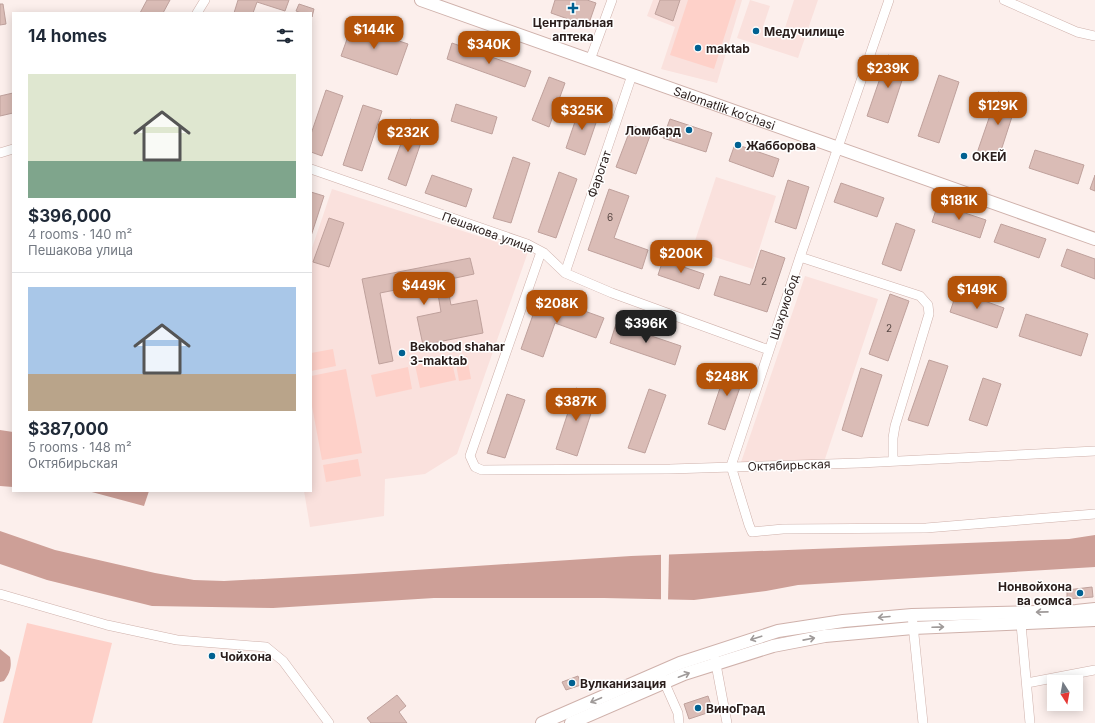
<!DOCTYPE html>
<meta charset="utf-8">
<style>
body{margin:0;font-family:Inter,sans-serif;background:#f2f2f3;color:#1f2937;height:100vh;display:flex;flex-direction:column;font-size:15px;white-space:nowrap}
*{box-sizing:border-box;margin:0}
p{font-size:13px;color:#747a83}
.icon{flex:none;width:22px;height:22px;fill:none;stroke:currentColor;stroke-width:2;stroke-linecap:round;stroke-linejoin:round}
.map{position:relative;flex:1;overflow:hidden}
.drawer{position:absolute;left:12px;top:12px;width:300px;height:480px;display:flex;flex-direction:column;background:#fff;border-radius:0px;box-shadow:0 2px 10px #0003}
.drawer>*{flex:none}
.needle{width:26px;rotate:169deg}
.controls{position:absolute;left:1047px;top:675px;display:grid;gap:8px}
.controls a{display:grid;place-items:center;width:36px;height:36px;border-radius:0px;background:#fff;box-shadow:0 2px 10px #0003;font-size:20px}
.price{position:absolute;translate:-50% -34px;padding:0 9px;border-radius:8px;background:#b45309;color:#fff;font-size:13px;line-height:26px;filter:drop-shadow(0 1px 2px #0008)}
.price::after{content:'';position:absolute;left:50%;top:24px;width:12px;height:9px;margin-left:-6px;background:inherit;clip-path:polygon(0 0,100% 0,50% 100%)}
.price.active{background:#222;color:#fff}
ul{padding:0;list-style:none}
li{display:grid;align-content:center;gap:8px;height:212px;padding:0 16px}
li+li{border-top:1px solid #e0e1e3}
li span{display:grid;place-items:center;height:124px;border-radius:0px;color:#555}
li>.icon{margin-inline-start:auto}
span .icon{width:72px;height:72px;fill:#fffc;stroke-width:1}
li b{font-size:17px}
h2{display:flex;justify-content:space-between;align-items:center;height:48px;padding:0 16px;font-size:17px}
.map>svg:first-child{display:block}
</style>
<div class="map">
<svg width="1095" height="723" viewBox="0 0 1095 723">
<rect width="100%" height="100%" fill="#fcefec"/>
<path fill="#fae1dd" d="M653,0H742L717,83L661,69L675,27L647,16Z
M750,0L770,6L763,27L783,34L794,0H818L798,58L737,38Z
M716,177L776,196L753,269L692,250Z
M332,189L528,252L457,454L425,474L385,479L384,516L310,527L304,491H311V251Z
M805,276L878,299L822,468H739Z"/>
<path fill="#fed1c9" d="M688,0H736L714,69L670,55Z
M333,349L336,366L311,371V353Z
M467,356L471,379L459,381L455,358Z
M451,358L456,380L420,388L415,365Z
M408,367L412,389L376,397L371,375Z
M346,369L362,453L322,460L311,401V376Z
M358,459L361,476L326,482L323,465Z
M27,623L112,643L92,723H3Z"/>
<path fill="#cd9f97" d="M0,430L13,432V487L0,486Z
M88,491H149L144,506Z
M0,531L55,550L155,573L194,580L224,581L354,574L631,556L1069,539L1095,535V567L798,585L766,591L694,600L604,598H434L273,608L152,606L47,580L0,564Z
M0,649L10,657C12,667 10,673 4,681L0,682Z"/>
<path fill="#fcefec" d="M661,552L669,554L668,601H661Z"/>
<path fill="#dabcb6" stroke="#bfa19c" d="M147,0H170L163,13H140Z
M238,0H289L285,11L257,2L253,13H234Z
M555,0H587L596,3L588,26L551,13Z
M660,0H680L673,21L655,14Z
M0,4H3L6,24L0,25Z
M299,4L314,9L312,17L311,13H301L296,11Z
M352,25L408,44L397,75L341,56Z
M452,43L531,71L525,87L447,59Z
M888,55L908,62L888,123L867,116Z
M939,75L959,82L939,143L918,136Z
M549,77L565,83L549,127L532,120Z
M326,90L343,96L322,156L311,152V134Z
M998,92L1018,98L998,160L977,153Z
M13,93V113L0,116V96Z
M456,104L497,117L492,134L451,121Z
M363,105L382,111L362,171L343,165Z
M580,107L599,114L585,155L566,148Z
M410,119L427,125L406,186L388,179Z
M670,119L712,133L706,152L663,138Z
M632,125L651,133L636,174L616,167Z
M735,144L779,159L773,177L729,161Z
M1035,150L1084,165L1078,184L1029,168Z
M513,157L530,163L511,223L493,218Z
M559,172L577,179L556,238L538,232Z
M432,175L472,189L466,207L425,193Z
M1095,175V191L1090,189Z
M788,180L809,187L796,229L775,222Z
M841,183L884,198L877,217L834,202Z
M609,189L629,196L614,238L648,250L642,269L588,250Z
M311,192L324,196L311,236Z
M938,204L986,220L980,238L932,222Z
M329,218L344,223L329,267L313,262Z
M896,223L915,230L901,271L882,264Z
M1001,224L1046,239L1039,258L994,242Z
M1067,249L1095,259V279L1061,266Z
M761,250L785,258L767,312L714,295L720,276L750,285Z
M470,258L474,274L446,280L451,305L477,300L483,333L423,345L417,317L441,312L436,282L380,293L393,361L379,364L362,279Z
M663,260L704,274L699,289L658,275Z
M957,291L1004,308L997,328L950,312Z
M890,294L909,301L888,361L869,354Z
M540,295L604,318L596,338L555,323L543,357L521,349Z
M1026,314L1088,334L1081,356L1019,336Z
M616,324L681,346L675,365L610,343Z
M929,360L948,366L928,426L908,420Z
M728,364L746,370L725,430L708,424Z
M861,368L882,375L862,437L842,430Z
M983,378L1001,384L987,426L969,420Z
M576,388L597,395L577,456L556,449Z
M649,389L666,395L645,453L628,448Z
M507,394L525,400L505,458L487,453Z
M1092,587L1093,597L1067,599V590Z
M578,676L581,685L566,690L562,682Z
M397,695L406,706L399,712L407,723H371L367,718Z
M708,696L713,711L689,719L684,704Z"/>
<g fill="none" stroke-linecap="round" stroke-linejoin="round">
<g stroke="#cfb1ab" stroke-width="10">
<path id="street" d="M889,0L800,257L731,466L749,525L752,532L783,529L926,528L1095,514
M1004,0L1077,32L1095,36
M197,13L205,0
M590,60L612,0
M0,153L13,149
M311,169L527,244L544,253L565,273L612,293L769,350
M541,252L470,456L475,467L482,470L670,469L860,463L1095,451
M800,257L920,296L928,305L929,314L895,426L893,438V461
M565,273L632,75
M0,594L107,625L177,640L266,647L283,661L329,723
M912,615L923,723
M1021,624L1030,723
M715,659L727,723
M662,677L678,713L679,723
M1027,683L1095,670"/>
</g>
<g stroke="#cfb1ab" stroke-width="14">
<g id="secondary">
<path id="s1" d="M421,0L1095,239"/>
<path d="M542,723L680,663L778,631L843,621L912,615L1076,611L1095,609"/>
<path d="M571,723L684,674L773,646L825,636L913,628L1095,620"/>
</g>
</g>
<use href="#street" stroke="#fff" stroke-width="9"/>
<use href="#secondary" stroke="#fff" stroke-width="12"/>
</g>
<defs><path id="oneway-shaft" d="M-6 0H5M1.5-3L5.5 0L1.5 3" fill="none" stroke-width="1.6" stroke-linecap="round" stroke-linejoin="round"/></defs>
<g stroke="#9f9a99">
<use href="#oneway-shaft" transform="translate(1042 612) rotate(179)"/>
<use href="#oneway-shaft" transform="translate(884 617) rotate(175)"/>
<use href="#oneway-shaft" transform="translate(938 627) rotate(-2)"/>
<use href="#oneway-shaft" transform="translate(756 638) rotate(162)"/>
<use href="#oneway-shaft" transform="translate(809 639) rotate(-11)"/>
<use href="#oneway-shaft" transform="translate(684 675) rotate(-21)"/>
<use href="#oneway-shaft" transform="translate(596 700) rotate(157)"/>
</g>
<g fill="#006191" stroke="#fff" stroke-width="1.5">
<path d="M571 2h4v4h4v4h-4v4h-4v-4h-4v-4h4z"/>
<circle cx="756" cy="31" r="4"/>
<circle cx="698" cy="48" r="4"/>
<circle cx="689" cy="130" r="4"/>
<circle cx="738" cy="145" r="4"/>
<circle cx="964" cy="156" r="4"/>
<circle cx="402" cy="353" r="4"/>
<circle cx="1080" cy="593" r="4"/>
<circle cx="212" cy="656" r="4"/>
<circle cx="572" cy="683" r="4"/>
<circle cx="698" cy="708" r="4"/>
</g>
<g text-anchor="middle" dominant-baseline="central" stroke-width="3" stroke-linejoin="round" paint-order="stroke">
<g font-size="10" fill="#564642">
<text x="610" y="217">6</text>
<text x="764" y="281">2</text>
<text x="889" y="328">2</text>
</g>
<g font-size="12" font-weight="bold" fill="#2a1e1c" stroke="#fff" text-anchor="start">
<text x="573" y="22" text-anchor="middle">Центральная<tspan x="573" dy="14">аптека</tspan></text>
<text x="764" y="31">Медучилище</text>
<text x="706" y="48">maktab</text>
<text x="681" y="130" text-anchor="end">Ломбард</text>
<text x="746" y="145">Жабборова</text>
<text x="972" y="156">ОКЕЙ</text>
<text x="410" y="346">Bekobod shahar<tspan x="410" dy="14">3-maktab</tspan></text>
<text x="1072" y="586" text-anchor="end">Нонвойхона<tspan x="1072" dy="14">ва сомса</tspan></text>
<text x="220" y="656">Чойхона</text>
<text x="580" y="683">Вулканизация</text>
<text x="706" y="708">ВиноГрад</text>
</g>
<g font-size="12" fill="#2a1e1c" stroke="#fff">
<text stroke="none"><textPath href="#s1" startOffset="322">Salomatlik ko‘chasi</textPath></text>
<text transform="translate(599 174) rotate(-71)">Фарогат</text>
<text transform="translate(488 232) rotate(20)">Пешакова улица</text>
<text transform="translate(784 307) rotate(-72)">Шахриобод</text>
<text transform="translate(789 465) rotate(-2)">Октябирьская</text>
</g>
</g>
</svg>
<div class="controls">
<a><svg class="needle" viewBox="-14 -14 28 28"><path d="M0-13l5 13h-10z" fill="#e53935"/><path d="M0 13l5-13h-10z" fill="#747a83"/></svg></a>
</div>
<b class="price" style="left:374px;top:50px">$144K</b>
<b class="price" style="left:489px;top:65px">$340K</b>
<b class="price" style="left:888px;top:89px">$239K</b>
<b class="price" style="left:998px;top:126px">$129K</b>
<b class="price" style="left:582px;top:131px">$325K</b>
<b class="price" style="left:408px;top:153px">$232K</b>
<b class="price" style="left:959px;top:221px">$181K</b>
<b class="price" style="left:681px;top:274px">$200K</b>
<b class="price" style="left:424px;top:306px">$449K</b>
<b class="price" style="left:977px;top:310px">$149K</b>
<b class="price" style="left:557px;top:324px">$208K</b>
<b class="price active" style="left:646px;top:344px">$396K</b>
<b class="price" style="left:727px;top:397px">$248K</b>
<b class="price" style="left:576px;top:422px">$387K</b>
<section class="drawer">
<h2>14 homes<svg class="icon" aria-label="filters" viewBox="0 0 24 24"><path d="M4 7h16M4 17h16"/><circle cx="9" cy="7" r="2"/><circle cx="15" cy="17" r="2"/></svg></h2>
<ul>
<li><span style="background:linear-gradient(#dfe7d0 70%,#7fa58c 0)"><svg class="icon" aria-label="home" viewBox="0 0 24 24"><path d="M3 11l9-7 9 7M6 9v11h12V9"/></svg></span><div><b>$396,000</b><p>4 rooms · 140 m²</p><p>Пешакова улица</p></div></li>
<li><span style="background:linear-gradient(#a9c7e8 70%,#b9a48a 0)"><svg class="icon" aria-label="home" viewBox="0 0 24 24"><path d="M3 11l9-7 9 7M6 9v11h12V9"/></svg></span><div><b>$387,000</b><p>5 rooms · 148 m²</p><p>Октябирьская</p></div></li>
</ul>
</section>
</div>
